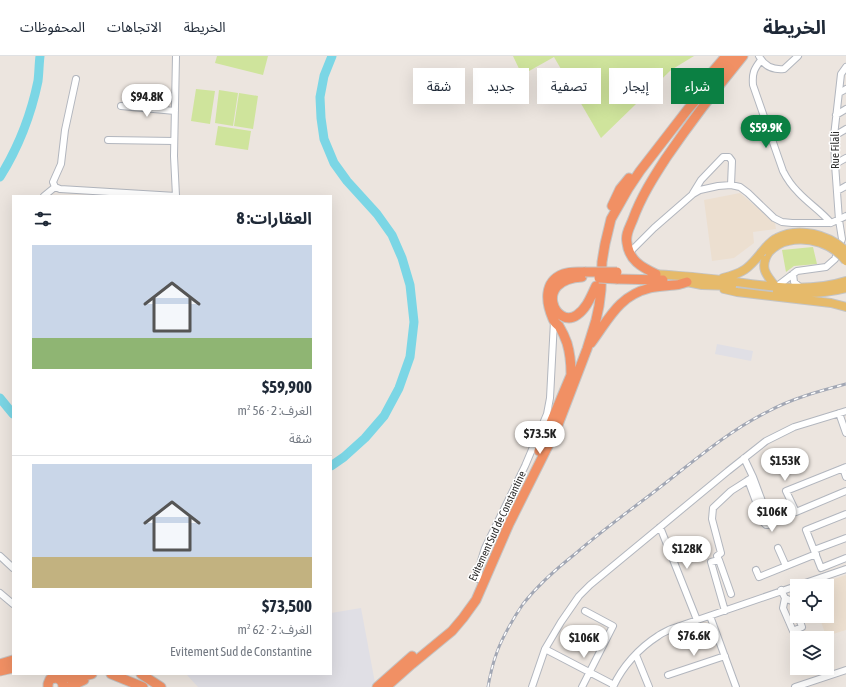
<!DOCTYPE html>
<html lang="ar">
<meta charset="utf-8">
<style>
body{margin:0;font-family:"Asap Condensed","Noto Sans Arabic",sans-serif;background:#f6f6f7;color:#1f2937;direction:rtl;height:100vh;display:flex;flex-direction:column;font-size:15px;white-space:nowrap}
*{box-sizing:border-box;margin:0}
p{font-size:13px;color:#747a83}
.icon{flex:none;width:22px;height:22px;fill:none;stroke:currentColor;stroke-width:2;stroke-linecap:round;stroke-linejoin:round}
.map{position:relative;flex:1;overflow:hidden;direction:ltr}
.drawer{position:absolute;left:12px;top:139px;width:320px;height:480px;display:flex;flex-direction:column;background:#fff;border-radius:0px;box-shadow:0 4px 16px #0002;direction:rtl}
.drawer>*{flex:none}
.hud{position:absolute;left:344px;top:12px;width:380px;height:36px;direction:rtl;display:flex;gap:8px}
.buttons{position:absolute;left:790px;top:523px;display:grid;gap:8px}
.buttons a{display:grid;place-items:center;width:44px;height:44px;border-radius:0px;background:#fff;box-shadow:0 4px 16px #0002;font-size:20px}
.price{position:absolute;translate:-50% -34px;padding:0 9px;border-radius:14px;background:#fff;color:#222;font-size:13px;line-height:26px;filter:drop-shadow(0 1px 2px #0008)}
.price::after{content:'';position:absolute;left:50%;top:24px;width:12px;height:9px;margin-left:-6px;background:inherit;clip-path:polygon(0 0,100% 0,50% 100%)}
.price.on{background:#0b8043;color:#fff}
ul{padding:0;list-style:none}
li{display:grid;align-content:center;gap:8px;height:212px;padding:0 20px}
li+li{border-top:1px solid #e0e1e3}
li span{display:grid;place-items:center;height:124px;border-radius:0px;color:#555}
li>.icon{margin-inline-start:auto}
span .icon{width:72px;height:72px;fill:#fffc;stroke-width:1}
li b{font-size:17px}
h2{display:flex;justify-content:space-between;align-items:center;height:48px;padding:0 20px;font-size:17px}
.tag{padding:0 14px;border-radius:0px;background:#fff;box-shadow:0 4px 16px #0002;font-size:14px;line-height:36px}
.tag.on{background:#0b8043;color:#fff}
header{display:flex;align-items:center;gap:24px;box-sizing:border-box;height:56px;padding:0 20px;background:#fff;border-bottom:1px solid #e0e1e3}
header strong{font-size:19px}
nav{display:flex;gap:22px;margin-inline-start:auto;font-size:14px}
.map>svg:first-child{display:block}
</style>
<header>
<strong>الخريطة</strong>
<nav><a>الخريطة</a><a>الاتجاهات</a><a>المحفوظات</a></nav>
</header>
<div class="map">
<svg width="846" height="631" viewBox="0 0 846 631">
<rect width="100%" height="100%" fill="#ece5df"/>
<path fill="#e0dfe5" d="M717,288L753,295L751,305L715,298Z
M361,552L375,627L370,631H198L186,618H331V557Z"/>
<path fill="#ecdfd0" d="M740,137L775,167L776,173L753,176L754,187L734,202L712,205L704,144Z
M846,519V574L826,580L819,560H827V530H813Z"/>
<path fill="#cfe49c" d="M217,0H268L263,19L215,7Z
M513,0H694L671,14L601,82L554,1L522,19Z
M196,33L215,35L210,68L191,65Z
M219,34L238,37L233,70L215,67Z
M239,37L258,40L253,73L234,70Z
M218,70L251,75L248,94L215,89Z
M813,191L817,208L794,210L786,216L782,194Z"/>
<g fill="none" stroke-linecap="round" stroke-linejoin="round">
<path stroke="#7bd6e5" stroke-width="9" d="M0,121C18,92 31,59 38,25C39,17 39,8 40,0
M0,342L13,358
M331,410L344,401L365,382L384,360L399,332L410,301L414,266L410,229L402,202L392,179L377,158L347,125L334,107L324,83L321,62L320,41L324,20L332,0"/>
<g stroke="#b2b6be" stroke-width="8">
<path id="minor" d="M759,0C764,10 773,14 784,13L798,0
M761,4C754,13 752,17 753,29L783,115C787,123 792,130 798,136C808,147 821,155 831,167
M76,23L65,74L61,108L53,126L55,131L60,133L176,140
M839,37L846,33
M121,50L175,55
M836,59L846,53
M834,80L846,73
M108,84L174,85
M835,108L846,102
M837,135L846,130
M693,137L701,124L723,101H729L732,105L731,129
M44,140L55,131
M176,140L174,100L176,0
M630,196L654,172L693,138L700,134L718,130L731,129L740,131L748,137L774,162L782,166L792,167H831L846,160
M793,218L794,226L800,231
M776,231L797,215L826,211L835,203L842,183L839,164L835,108L834,80L841,18L846,11
M839,357L846,377
M846,411L786,435L796,456L846,435
M843,412L846,421
M748,424L764,467L766,469H768L769,464L753,421
M846,458L806,474L821,512L846,502
M660,471L697,564
M778,492L786,510
M814,494L846,482
M0,500L13,512
M719,504L731,538
M756,514L759,521L816,498
M478,523L481,505L485,492L525,410L547,358L550,342L554,265
M781,534L785,542L783,552L793,575L802,571L798,560
M0,537L13,548
M785,542L794,546L797,556
M725,555L711,506L719,504L717,500L721,497L712,463L713,452L731,435L753,421L744,402
M710,560L736,631
M545,593L614,629
M636,599L649,631
M668,619L725,600
M532,631L545,593L561,566L579,540L590,529L728,415L766,385L794,371L846,355
M582,631L613,570L585,555
M613,631C622,611 639,592 658,580C662,577 667,575 671,573L846,513
M795,631L846,614"/>
</g>
<g stroke="#c4c4c4" stroke-width="10">
<path id="major" d="M769,196C759,211 766,219 776,231
M656,218C677,220 699,221 721,224C762,229 805,238 846,225
M723,222C743,217 748,213 761,197
M687,226L702,229L732,230
M724,233L737,236L831,247L846,251
M777,235C801,238 823,238 846,232"/>
</g>
<g stroke="#c4c4c4" stroke-width="11">
<path id="highway" d="M689,43L726,0
M612,150L620,133L629,122
M656,218C641,211 629,204 627,187C625,178 630,171 633,163C641,141 653,122 666,102C690,67 716,33 743,0
M582,221C532,224 556,274 577,259C587,252 591,240 596,230
M617,223L663,224
M591,287C609,263 618,240 650,232C658,230 666,230 675,229C679,229 683,227 687,226
M571,318C571,307 570,297 567,287C565,281 562,275 559,270C557,268 554,266 553,263C546,247 543,226 563,218C570,215 578,216 585,216
M539,395L571,319
M0,608L13,604
M0,615L13,612
M52,618L59,622H75L92,618
M111,618L143,631
M141,618L161,631
M48,631V628L50,623L56,622C61,623 63,626 63,631
M69,631L84,624
M377,631L412,600
M386,631L412,608L452,575L463,562L476,544L509,468L556,374L587,293L596,264L599,250L601,234L602,206L605,188L611,163L628,133L640,115L688,53L736,0"/>
</g>
<use href="#minor" stroke="#fff" stroke-width="6"/>
<use href="#major" stroke="#e6ba6a" stroke-width="8"/>
<use href="#highway" stroke="#f19064" stroke-width="9"/>
<g stroke="#a2a7b4" stroke-width="3">
<path id="rail" d="M488,631C490,619 493,607 497,596C502,582 514,561 523,548C538,529 556,513 575,498C598,478 622,460 646,442C686,412 724,377 769,355C793,342 820,335 846,328"/>
</g>
<use href="#rail" stroke="#fff" stroke-width="1.5" stroke-dasharray="4.5" stroke-linecap="butt"/>
<g stroke="#c4c4c4" stroke-width="10" stroke-linecap="butt">
<path id="major-bridge" d="M769,196C774,191 781,186 788,185C809,180 833,188 846,205
M761,197C766,191 770,185 777,182C799,170 829,179 846,195"/>
</g>
<g stroke="#c4c4c4" stroke-width="11" stroke-linecap="butt">
<path id="highway-bridge" d="M585,216H617
M599,222L617,223"/>
</g>
<use href="#major-bridge" stroke="#e6ba6a" stroke-width="8"/>
<use href="#highway-bridge" stroke="#f19064" stroke-width="9"/>
</g>
<g text-anchor="middle" dominant-baseline="central" stroke-width="3" stroke-linejoin="round" paint-order="stroke">
<g font-size="11" fill="#2b2b2b" stroke="#fff">
<text transform="translate(835 94) rotate(-90)">Rue Filali</text>
<text transform="translate(497 470) rotate(-65)">Evitement Sud de Constantine</text>
</g>
</g>
</svg>
<div class="buttons">
<a><svg class="icon" aria-label="locate" viewBox="0 0 24 24"><circle cx="12" cy="12" r="6"/><path d="M12 2v4M12 18v4M2 12h4M18 12h4"/></svg></a>
<a><svg class="icon" aria-label="layers" viewBox="0 0 24 24"><path d="M12 4l9 5-9 5-9-5zM3 14l9 5 9-5"/></svg></a>
</div>
<b class="price" style="left:147px;top:62px">$94.8K</b>
<b class="price on" style="left:766px;top:93px">$59.9K</b>
<b class="price" style="left:540px;top:399px">$73.5K</b>
<b class="price" style="left:785px;top:426px">$153K</b>
<b class="price" style="left:772px;top:477px">$106K</b>
<b class="price" style="left:687px;top:514px">$128K</b>
<b class="price" style="left:694px;top:601px">$76.6K</b>
<b class="price" style="left:584px;top:603px">$106K</b>
<div class="hud">
<a class="tag on">شراء</a>
<a class="tag">إيجار</a>
<a class="tag">تصفية</a>
<a class="tag">جديد</a>
<a class="tag">شقة</a>
</div>
<section class="drawer">
<h2>العقارات: 8<svg class="icon" aria-label="filters" viewBox="0 0 24 24"><path d="M4 7h16M4 17h16"/><circle cx="9" cy="7" r="2"/><circle cx="15" cy="17" r="2"/></svg></h2>
<ul>
<li><span style="background:linear-gradient(#c9d6e8 75%,#8fb573 0)"><svg class="icon" aria-label="home" viewBox="0 0 24 24"><path d="M3 11l9-7 9 7M6 9v11h12V9"/></svg></span><div><b>$59,900</b><p>الغرف: 2 · 56 m²</p><p>شقة</p></div></li>
<li><span style="background:linear-gradient(#c9d6e8 75%,#c2b280 0)"><svg class="icon" aria-label="home" viewBox="0 0 24 24"><path d="M3 11l9-7 9 7M6 9v11h12V9"/></svg></span><div><b>$73,500</b><p>الغرف: 2 · 62 m²</p><p>Evitement Sud de Constantine</p></div></li>
</ul>
</section>
</div>
